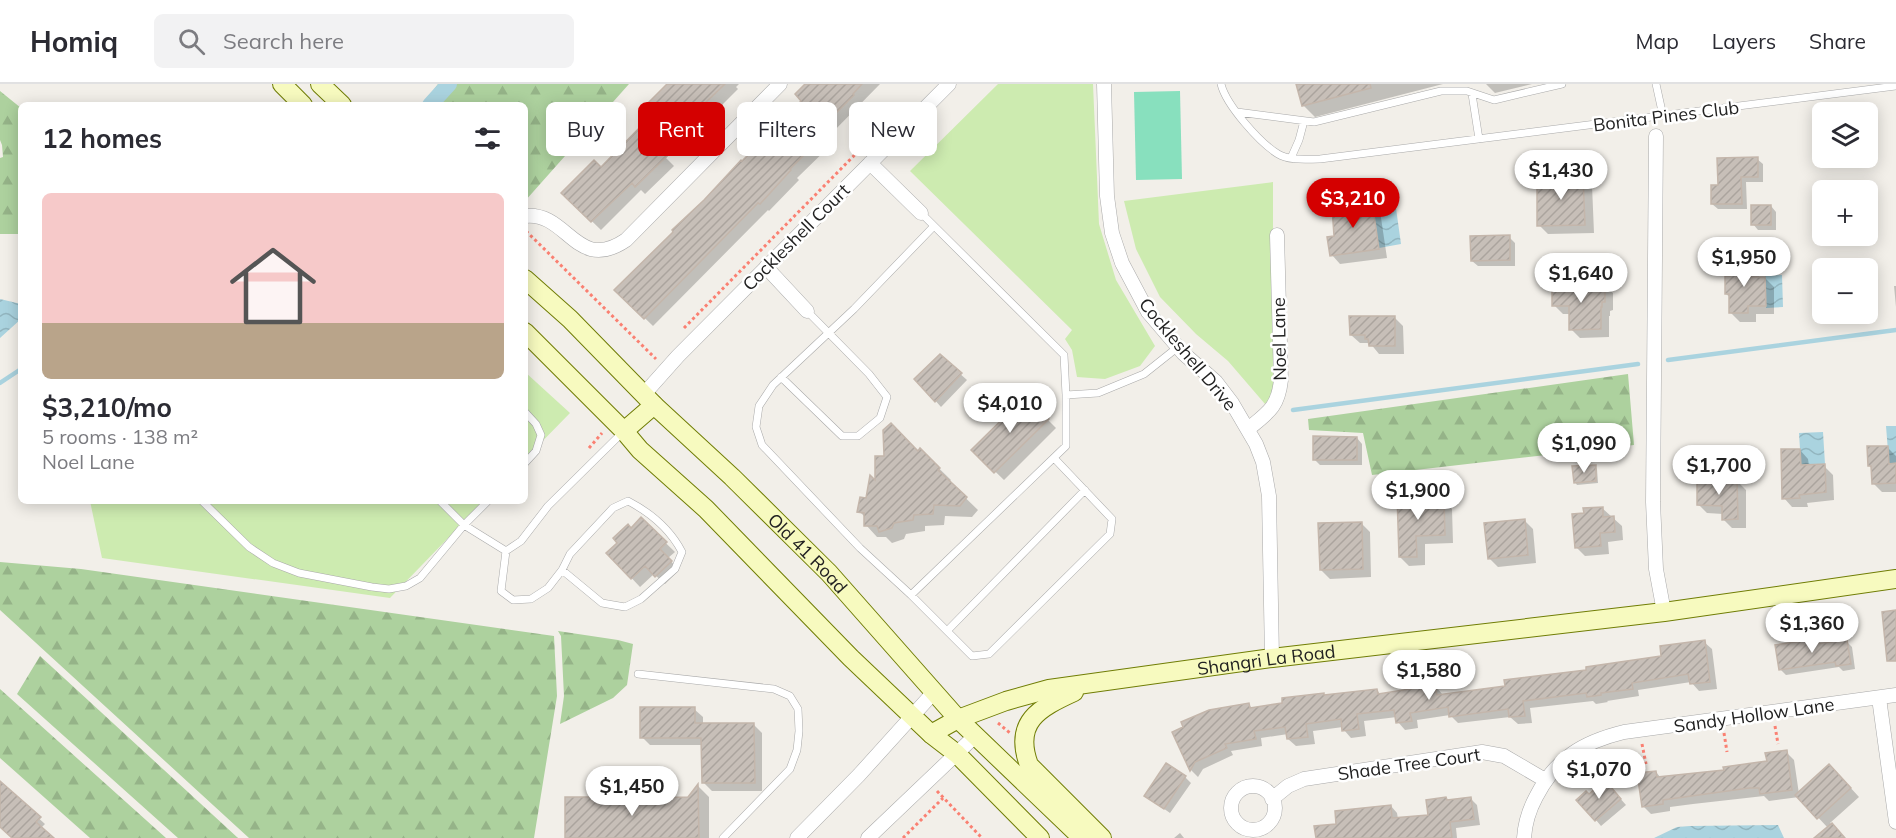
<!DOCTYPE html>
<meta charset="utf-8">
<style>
body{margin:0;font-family:Mulish,sans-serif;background:#f2f2f3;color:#2b2b33;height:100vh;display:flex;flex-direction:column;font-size:22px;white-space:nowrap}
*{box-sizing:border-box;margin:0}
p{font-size:20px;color:#7c7c81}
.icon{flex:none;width:33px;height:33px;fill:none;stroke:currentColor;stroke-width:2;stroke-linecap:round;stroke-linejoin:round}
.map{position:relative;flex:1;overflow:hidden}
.side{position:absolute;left:18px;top:18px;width:510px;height:402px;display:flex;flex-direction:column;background:#fff;border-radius:9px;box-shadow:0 3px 15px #0003}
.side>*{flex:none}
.guide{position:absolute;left:546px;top:18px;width:570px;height:54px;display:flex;gap:12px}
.tools{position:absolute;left:1812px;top:18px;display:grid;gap:12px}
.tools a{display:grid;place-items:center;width:66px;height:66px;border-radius:9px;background:#fff;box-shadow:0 3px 15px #0003;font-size:30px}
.price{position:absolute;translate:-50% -51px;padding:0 14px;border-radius:21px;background:#fff;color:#222;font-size:20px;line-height:39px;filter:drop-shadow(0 2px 3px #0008)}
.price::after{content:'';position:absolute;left:50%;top:36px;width:18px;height:14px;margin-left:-9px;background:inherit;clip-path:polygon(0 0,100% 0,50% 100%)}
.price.current{background:#d40000;color:#fff}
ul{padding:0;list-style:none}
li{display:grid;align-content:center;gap:12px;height:318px;padding:0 24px}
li+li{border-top:2px solid #e1e1e2}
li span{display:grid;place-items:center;height:186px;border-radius:9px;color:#555}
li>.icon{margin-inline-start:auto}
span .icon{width:108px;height:108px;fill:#fffc;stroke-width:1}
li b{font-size:26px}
h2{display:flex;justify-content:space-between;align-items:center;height:72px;padding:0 24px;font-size:26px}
.chip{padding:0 21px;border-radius:9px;background:#fff;box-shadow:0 3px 15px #0003;font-size:21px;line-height:54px}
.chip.current{background:#d40000;color:#fff}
header{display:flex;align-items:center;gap:36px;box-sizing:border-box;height:84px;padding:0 30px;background:#fff;border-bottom:2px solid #e1e1e2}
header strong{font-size:28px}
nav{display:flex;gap:33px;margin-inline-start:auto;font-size:21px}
.search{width:420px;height:54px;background:#f2f2f3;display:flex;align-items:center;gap:15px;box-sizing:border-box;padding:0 21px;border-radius:9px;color:#7c7c81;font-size:22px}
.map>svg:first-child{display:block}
</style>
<header>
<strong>Homiq</strong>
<div class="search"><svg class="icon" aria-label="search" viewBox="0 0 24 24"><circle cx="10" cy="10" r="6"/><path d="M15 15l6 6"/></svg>Search here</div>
<nav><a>Map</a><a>Layers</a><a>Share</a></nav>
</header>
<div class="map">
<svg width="1896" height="754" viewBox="0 0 1896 754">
<defs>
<pattern id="forest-firs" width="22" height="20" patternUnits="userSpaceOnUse" patternTransform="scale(1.5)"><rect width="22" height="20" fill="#add19e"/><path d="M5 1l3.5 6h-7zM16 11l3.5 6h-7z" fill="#95b388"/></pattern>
<pattern id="water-waves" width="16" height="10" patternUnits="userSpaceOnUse" patternTransform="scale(1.5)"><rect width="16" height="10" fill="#aad3df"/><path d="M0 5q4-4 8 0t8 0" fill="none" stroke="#92b5bf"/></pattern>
<pattern id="building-hatch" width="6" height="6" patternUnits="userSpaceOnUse" patternTransform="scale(1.5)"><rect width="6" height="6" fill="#c7bfb8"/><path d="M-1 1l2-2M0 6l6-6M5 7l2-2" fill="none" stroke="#aba49e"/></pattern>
</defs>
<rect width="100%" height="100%" fill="#f2efe9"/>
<path fill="#cdebb0" d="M998,0H1093L1099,140L1116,196L1155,262L1140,282L1105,295L1077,293L1072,266L1065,255L1072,246L910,87Z
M1273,98V310L1265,320L1228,277L1196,250L1160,213L1136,165L1124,117Z
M525,288L570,329L525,375Z
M90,417H484L390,514L102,474Z"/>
<path fill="url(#forest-firs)" d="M438,0H629L525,117V21H423Z
M0,7L21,24V150H0V74L3,73L2,61L0,56Z
M1628,290L1634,361L1372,391L1363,349L1309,346L1308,335Z
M0,478L81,485L554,552L557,612L534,754H249L0,526Z
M558,547L618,556L633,560L627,601L613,614L560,640L564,612L561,552Z
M40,572L238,754H178L17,610Z
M0,605L166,754H90L0,674Z"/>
<path fill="#88e0be" d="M1180,7L1182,95L1136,96L1134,8Z"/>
<path fill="url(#water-waves)" d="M1395,117L1401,160L1379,164L1372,120Z
M1782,191L1783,223L1766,224L1765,192Z
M0,215L21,220V235L0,254Z
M1886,342H1896V379L1889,380Z
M1823,348L1825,380L1801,381L1799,349Z
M1706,382H1736V395H1706Z
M1778,741L1784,754H1654L1677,743L1690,742Z"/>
<path fill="#0003" d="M673,0H739L736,3L738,5L713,30L711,28L666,74L674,82L645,110L641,106L601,146L563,109L601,85L649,36Z
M807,0H880L830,51L835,57L797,94L799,96L769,127L768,126L653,242L616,206L803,17Z
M1298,0H1443L1315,33L1303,21Z
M1486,0H1532L1495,9Z
M1757,75L1763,80V98H1746L1747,125H1718L1712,120L1719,102Z
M1583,92L1592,101L1594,149L1548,150L1539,141Z
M1371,119L1380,127L1387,174L1340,180L1332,171Z
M1771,122L1776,128V146H1758L1753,140Z
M1509,153L1515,159V182H1478L1472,177Z
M1750,178L1759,187V194H1765L1774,203V230H1756V238H1740L1731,229V214L1726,210L1732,194Z
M1604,200L1613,209V226L1610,227V232H1609V253L1580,254L1571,245V230H1563L1554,221Z
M1894,202H1896V223Z
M1394,233L1403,242L1404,270H1379L1370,259H1360L1351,251Z
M940,272L967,296L941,323L916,295Z
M1026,314L1056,344L1004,396L973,366Z
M1357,354L1362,360V381H1320L1314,375Z
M1887,363L1896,372V408H1882L1873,399L1872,385L1869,381Z
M920,366L951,396L949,398L978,426L972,433L945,432L944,441L925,442V447L906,450L904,455L892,459L886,453H877L866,441V434L859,427L877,400Z
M1800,366L1808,375L1809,382H1824L1833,391L1834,416L1807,419L1808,423H1792L1784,414Z
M1595,382L1597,385L1598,399L1577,401L1575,398Z
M1737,397L1746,406V444H1732L1723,435V430L1707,429L1698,420Z
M1420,411L1426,417L1443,416L1452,425L1453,459L1425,460V481L1409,482L1400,473Z
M1602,424L1622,442L1623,456L1608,458L1609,470L1585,472L1576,463L1585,430Z
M641,435L675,468L668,474L679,486L665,500L654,490L640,503L608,469Z
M1524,436L1533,445L1536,479L1498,483L1489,474Z
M1361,439L1370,448L1371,493L1330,495L1321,486Z
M1814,557L1819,561L1846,557L1852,563L1855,585L1843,587L1839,583L1786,591L1780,585Z
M1704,558L1712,565L1717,605L1699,607L1691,598L1638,606L1639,612L1607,617L1608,618L1596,620L1593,617L1530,624L1532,639L1518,640L1510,633L1458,639L1450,631L1417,636L1418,644L1405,646L1398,638L1397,633L1364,637L1366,652L1351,654L1344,646L1343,643L1313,647L1315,660L1296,662L1288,655V650L1261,654L1262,662L1231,667L1233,671L1203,685L1198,693L1191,686L1174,649L1249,621L1253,625L1325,613L1377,606L1381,611L1435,602L1443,611L1507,603L1663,573Z
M694,625L703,633V641H754L762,649V707H712L703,698V661H650L642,653Z
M1786,668L1794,676L1799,710L1838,690L1859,713L1830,739L1841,749L1828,744L1799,713L1769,717L1764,712L1693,720L1670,723V727L1651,730L1643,722L1656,688L1661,694L1726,688L1768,679Z
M1185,693L1191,699L1170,729L1146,712Z
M0,699L45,740L41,744L0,742Z
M698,702L709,713V754H566L623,714L642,705L651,715H689Z
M1611,704L1626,721L1601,742L1596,736L1589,712Z
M1471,715L1477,721L1480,741L1456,744L1457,754H1317L1338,742L1391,722L1397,729L1398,735L1429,732L1449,718Z
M1180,749L1184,754H1174Z"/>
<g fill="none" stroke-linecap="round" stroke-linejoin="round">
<path stroke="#aad3df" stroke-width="4.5" d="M1668,276L1896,246
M0,299L21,285
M1293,326L1638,280"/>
<path stroke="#aad3df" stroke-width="16" d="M430,21L449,0"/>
</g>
<path fill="url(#building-hatch)" stroke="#c4b6ab" stroke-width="1.5" d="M667,0H725L658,64L667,72L635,103L632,99L591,138L561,109L594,76L601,83L647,36L639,28Z
M805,0H862L853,10L854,11L823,42L828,47L790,85L791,86L760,120L758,119L644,235L614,206L673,148L672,146L704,116L741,76L742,77L801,17L795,10Z
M1296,0H1370L1371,4L1302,22Z
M1758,73V93H1741L1742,120H1711V101H1718L1717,74Z
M1583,91L1585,141L1537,142V92Z
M1372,117L1379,165L1330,172L1327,153L1334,152L1332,123Z
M1751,121H1771V141H1751Z
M1510,151V176L1471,177L1470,152Z
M1730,177H1751V193H1765L1766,222H1748V229H1729V210H1725V192H1730Z
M1605,199V218H1602V223H1601V245L1569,246V222H1552V200Z
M1349,232H1395V262H1369L1368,255H1365V251H1350Z
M940,270L962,289L935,318L914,295Z
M1026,312L1049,335L994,389L971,366Z
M891,339L918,367L920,364L940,384L938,386L967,413L960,422L934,421L933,430L914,431L913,436L894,439L892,444L879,448L877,442H864V429L857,428L860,413L866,414L870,391L875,396V372H884L883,346Z
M1313,352L1357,353V376H1313Z
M1867,362H1888L1889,380L1896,379V399L1872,400L1871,382H1868Z
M1781,365H1800L1801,381L1825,380L1826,408L1799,411L1800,414L1782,415Z
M1596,381V397L1574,399L1572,382Z
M1706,395H1737L1738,435L1722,436V422L1697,421V396Z
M1421,409V416L1444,415L1445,451L1416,452L1417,473H1399L1397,410Z
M1603,423V433L1614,432L1615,448L1600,449L1601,462L1575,464L1572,430L1584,429L1583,424Z
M641,433L667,458L660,465L672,477L655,493L645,482L631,495L606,469L617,459L613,454L628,440L631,444Z
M1525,435L1528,471L1488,475L1484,439Z
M1362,438L1363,485L1320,486L1318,439Z
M1896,526V577H1887L1882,528Z
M1815,555V560L1847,556L1851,580L1836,582L1835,578L1779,586L1775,561Z
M1705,556L1710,598L1690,600L1688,590L1632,599L1633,605L1601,609V611L1587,613L1586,609L1523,617L1525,632L1509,633L1508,625L1449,633L1448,623L1410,629L1412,637L1396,639L1394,626L1357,630L1359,645L1342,647L1341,635L1306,640L1308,653L1287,655L1285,643L1254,647L1256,655L1225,660L1227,664L1195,678L1190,687L1172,648L1183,643L1181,638L1209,626L1249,619L1250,624L1282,619V614L1324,609V611L1377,605L1378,610L1435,601L1437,611L1505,602L1504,596L1586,586V583L1661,572L1660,562Z
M640,623H695V639H754L755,699H702L701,654H640Z
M1787,666L1792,706L1760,710L1759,704H1749L1663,716V720L1642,723L1637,689L1656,687L1657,693L1724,686L1723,683L1767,677L1765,669Z
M1166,679L1186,692L1164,725L1144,712Z
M1829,680L1851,704L1817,735L1795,711Z
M1605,696L1621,715L1595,737L1576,716L1586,707L1589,710Z
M0,697L41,733L36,738L54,754H12L0,743Z
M698,700L699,754H565V713H622V704H642V714L688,713Z
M1446,713L1447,716L1471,713L1474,735L1450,738L1452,754H1316L1314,742L1336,740L1335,727L1391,721L1392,734L1428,731L1426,716Z
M1832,739L1845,754H1814Z"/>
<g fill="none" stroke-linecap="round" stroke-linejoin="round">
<g stroke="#a9a9a9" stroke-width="8">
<path id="lane" d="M1221,0C1226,21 1260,59 1278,70C1290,77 1306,75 1320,75L1896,2
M1656,0L1663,32
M1472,10L1479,55
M1237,28L1314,38L1441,7H1467L1494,16L1562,0
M1291,74L1299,56L1304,37
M921,129L1064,271L1066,311L1098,309L1144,290L1178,263
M934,142L854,225L773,301L759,322L756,343L762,361L860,464L911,511L1066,362V311
M781,293L842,352H858L880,334L887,313L869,290L807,227
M525,328L536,340L541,351L536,367L525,379
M202,417L249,463L273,479L299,489L372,503L389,505L406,502L420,494L464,441L488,417
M440,417L464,441L506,467
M562,486L602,519L625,523L641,515L675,485L682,468C670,445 651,429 628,417L613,424L570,470L562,486L548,504L531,515L513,516L501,507L506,467L521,457L548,422L624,347
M911,511L972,572L989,570L1110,450L1112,435L1054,374
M947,547L1085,406
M638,590L774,605L790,612L798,625L799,647L797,666L790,685L723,754"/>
</g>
<g stroke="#a9a9a9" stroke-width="15">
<path id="street" d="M1104,0L1107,112L1112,149L1122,179L1148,228L1183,269L1216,298L1232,319L1256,360L1263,378L1269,412L1272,574
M1656,52L1653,418L1656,485L1664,528
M870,79L921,129
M525,132C568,127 576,190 626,156L780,0
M766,183L807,227
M645,309L678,272L949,0
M1248,345C1269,328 1278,323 1281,296L1277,151
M1879,614L1896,738
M1231 724a22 22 0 1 1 44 0a22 22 0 1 1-44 0Z
M1272,715L1288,702L1304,695L1482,668L1504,672L1545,696
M797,754L859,691L934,608
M868,754L975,652
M1524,754C1525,739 1529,726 1536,713C1556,674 1583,658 1624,648L1896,611"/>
</g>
<g stroke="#707d05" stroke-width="20">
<g id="secondary">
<path d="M282,0L303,21"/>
<path d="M320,0L342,21"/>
<path id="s1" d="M525,195L570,235L654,321L732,393L829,489L958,635L1082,754"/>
<path d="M525,248L624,347L640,366L706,425L851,574L931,650L957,670L1040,754"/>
<path d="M624,347L654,321"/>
<path d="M1074,608C1039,624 1013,638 1029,681L1102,754"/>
<path id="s2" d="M931,650L958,635L1006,617L1049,605L1272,574L1664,528L1896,495"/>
</g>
</g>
<path stroke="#fa8072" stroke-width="3" stroke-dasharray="3 3" stroke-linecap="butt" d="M526,147L656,275
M684,244L900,25
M589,364L602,349
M998,639L1010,649
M1775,642L1778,660
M1724,649L1727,668
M1642,660L1646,680
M937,707L982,754
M903,754L943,714"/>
<use href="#lane" stroke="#fff" stroke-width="7"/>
<use href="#street" stroke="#fff" stroke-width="14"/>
<use href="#secondary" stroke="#f7fabf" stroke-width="18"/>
</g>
<g text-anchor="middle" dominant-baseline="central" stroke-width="5" stroke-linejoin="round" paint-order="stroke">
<g font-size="18" fill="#222" stroke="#fff">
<text transform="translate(1666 32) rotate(-7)">Bonita Pines Club</text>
<text transform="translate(796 153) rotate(-45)">Cockleshell Court</text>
<text transform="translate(1279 255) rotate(-91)">Noel Lane</text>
<text transform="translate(1188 270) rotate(50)">Cockleshell Drive</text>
<text stroke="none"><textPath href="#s1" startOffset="394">Old 41 Road</textPath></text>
<text stroke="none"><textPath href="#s2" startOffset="346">Shangri La Road</textPath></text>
<text transform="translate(1754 631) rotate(-8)">Sandy Hollow Lane</text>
<text transform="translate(1409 680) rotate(-8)">Shade Tree Court</text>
</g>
</g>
</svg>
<div class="tools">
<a><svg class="icon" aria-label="layers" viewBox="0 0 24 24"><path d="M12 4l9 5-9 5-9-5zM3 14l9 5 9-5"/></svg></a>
<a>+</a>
<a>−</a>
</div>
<b class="price" style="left:1561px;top:117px">$1,430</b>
<b class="price current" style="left:1353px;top:145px">$3,210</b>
<b class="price" style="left:1744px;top:204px">$1,950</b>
<b class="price" style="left:1581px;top:220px">$1,640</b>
<b class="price" style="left:1010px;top:350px">$4,010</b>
<b class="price" style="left:1584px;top:390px">$1,090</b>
<b class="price" style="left:1719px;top:412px">$1,700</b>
<b class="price" style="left:1418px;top:437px">$1,900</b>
<b class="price" style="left:1812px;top:570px">$1,360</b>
<b class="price" style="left:1429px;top:617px">$1,580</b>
<b class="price" style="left:1599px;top:716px">$1,070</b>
<b class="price" style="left:632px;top:733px">$1,450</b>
<div class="guide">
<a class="chip">Buy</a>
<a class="chip current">Rent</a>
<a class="chip">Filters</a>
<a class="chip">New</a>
</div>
<section class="side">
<h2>12 homes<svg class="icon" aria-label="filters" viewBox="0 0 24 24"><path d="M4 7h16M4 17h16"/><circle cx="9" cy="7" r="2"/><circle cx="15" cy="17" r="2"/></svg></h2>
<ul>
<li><span style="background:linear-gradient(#f6c9c9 70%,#b9a48a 0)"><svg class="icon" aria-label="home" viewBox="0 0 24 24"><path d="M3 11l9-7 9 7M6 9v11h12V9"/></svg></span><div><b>$3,210/mo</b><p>5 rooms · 138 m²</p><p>Noel Lane</p></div></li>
</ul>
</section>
</div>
